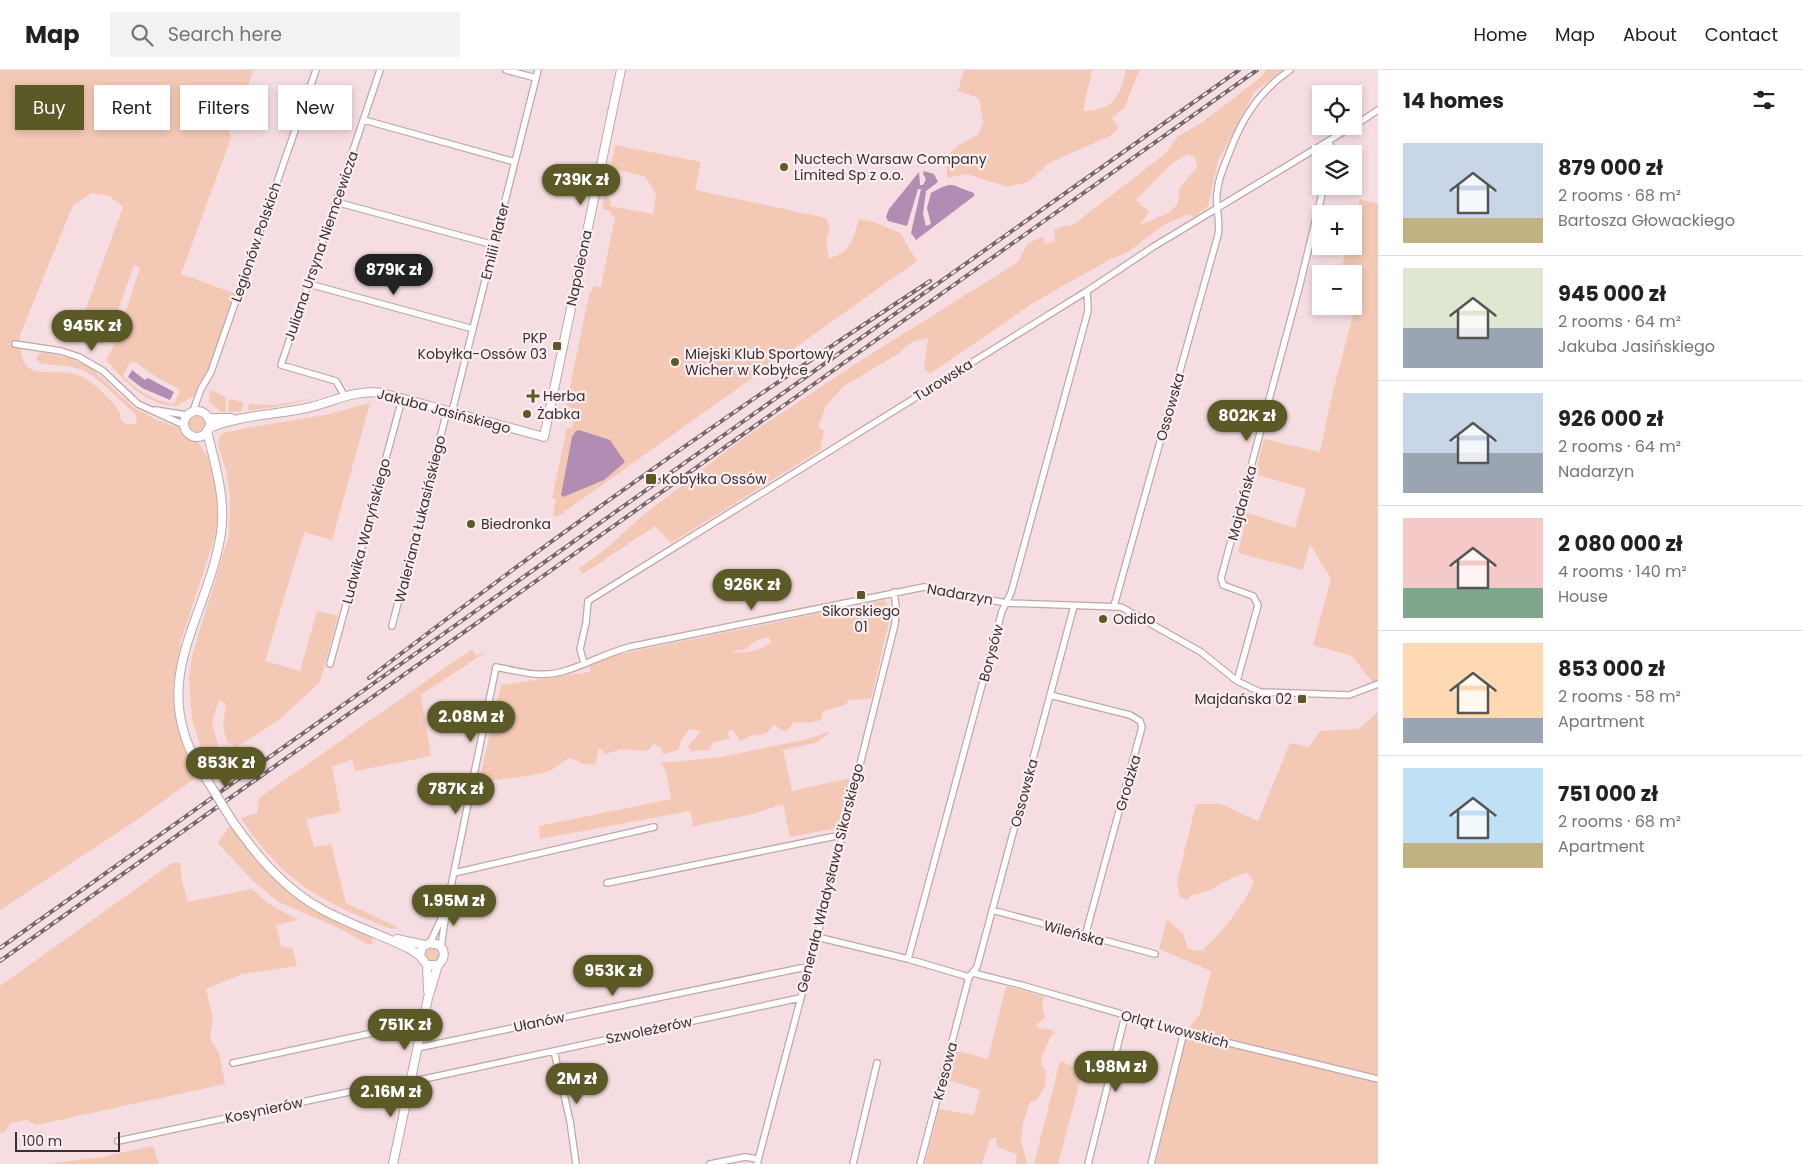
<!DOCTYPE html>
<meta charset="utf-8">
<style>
body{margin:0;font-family:Poppins,sans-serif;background:#f2f2f2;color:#222;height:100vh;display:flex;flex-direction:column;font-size:19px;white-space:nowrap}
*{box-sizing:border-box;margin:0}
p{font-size:16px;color:#767676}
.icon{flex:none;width:28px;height:28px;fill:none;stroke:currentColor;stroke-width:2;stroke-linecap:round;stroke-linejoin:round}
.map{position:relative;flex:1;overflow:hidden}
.drawer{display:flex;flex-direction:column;background:#fff;width:425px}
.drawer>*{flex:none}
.top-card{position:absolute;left:15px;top:15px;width:475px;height:45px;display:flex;gap:10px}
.fabs{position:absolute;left:1312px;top:15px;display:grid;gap:10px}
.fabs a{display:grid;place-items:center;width:50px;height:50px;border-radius:0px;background:#fff;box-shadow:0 2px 8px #0003;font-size:25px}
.scale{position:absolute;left:15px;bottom:12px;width:105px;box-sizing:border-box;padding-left:5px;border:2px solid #393032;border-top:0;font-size:14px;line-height:18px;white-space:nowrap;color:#393032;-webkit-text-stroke:4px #fcedf0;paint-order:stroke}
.price{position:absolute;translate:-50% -42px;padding:0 11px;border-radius:18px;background:#5b5925;color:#fff;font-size:16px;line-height:32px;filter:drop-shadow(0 1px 2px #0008)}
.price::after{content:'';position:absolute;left:50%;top:30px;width:15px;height:11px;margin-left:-8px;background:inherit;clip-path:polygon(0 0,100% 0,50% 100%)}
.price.active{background:#222;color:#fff}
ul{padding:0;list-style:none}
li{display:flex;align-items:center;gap:15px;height:125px;padding:0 25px}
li+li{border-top:1px solid #e0e0e0}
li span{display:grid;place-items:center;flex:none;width:140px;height:100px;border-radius:0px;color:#555}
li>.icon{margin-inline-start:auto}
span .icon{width:60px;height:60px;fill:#fffc;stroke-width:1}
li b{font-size:21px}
h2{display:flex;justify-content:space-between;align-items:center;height:60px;padding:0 25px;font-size:21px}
.tag{padding:0 18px;border-radius:0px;background:#fff;box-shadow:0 2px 8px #0003;font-size:18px;line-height:45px}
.tag.active{background:#5b5925;color:#fff}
header{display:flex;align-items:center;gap:30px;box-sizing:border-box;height:70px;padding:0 25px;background:#fff;border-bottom:1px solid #e0e0e0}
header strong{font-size:24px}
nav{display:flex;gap:28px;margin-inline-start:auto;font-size:18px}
.search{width:350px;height:45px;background:#f2f2f2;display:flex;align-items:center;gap:12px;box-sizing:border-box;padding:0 18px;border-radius:0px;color:#767676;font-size:19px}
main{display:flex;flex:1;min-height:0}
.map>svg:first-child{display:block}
</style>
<header>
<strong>Map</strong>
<div class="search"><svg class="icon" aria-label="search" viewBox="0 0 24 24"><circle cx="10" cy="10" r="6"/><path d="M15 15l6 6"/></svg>Search here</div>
<nav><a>Home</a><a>Map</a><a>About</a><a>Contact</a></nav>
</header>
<main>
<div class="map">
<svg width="1378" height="1094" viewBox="0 0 1378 1094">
<rect width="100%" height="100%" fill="#f6dde1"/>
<path fill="#f3c9b5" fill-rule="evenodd" d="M0,0H253L247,19L228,56L231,68L181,204L236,224L210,298L196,325L177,336C146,336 125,311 106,290L117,270L140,197L134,195L107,271L102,275L77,263L123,137L109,126L92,123L73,135L20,265C19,317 45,296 77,305C88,308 97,317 105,325C114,333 120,338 121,350L127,355L137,353L136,345L102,313L84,300L67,296L41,294L36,288L40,282L69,288L91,298L133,337L155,349L179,358L186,366L198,372L209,390L217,421V460L181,571L173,617L177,656L184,679L198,706L134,752L0,840ZM130,292H135L158,308L180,320L175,332L172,334C152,329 138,321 123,306Z
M964,0H1092L1083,41C1114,40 1119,28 1126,0H1139L1125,37L1112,48L1119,57L1112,65L1049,93L1028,112L1007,117L967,104L947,108V87L958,75L978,65L983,52L979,28L958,21Z
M1266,0H1283L1255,21L1218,91L1208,136L1193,148L1190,144L1165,154L1128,182L1109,190L1033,233L930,304L924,298L928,268L912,272L898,284L844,316L826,336L818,357L824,361L820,380L671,473L655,456L583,504L579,499L608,477L642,446L738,372L852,296L1018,192L1028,173L1043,167L1045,174L1055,171L1054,160L1063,156L1073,155L1166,83L1177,67L1204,51L1260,8ZM1187,84L1195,87L1197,97L1180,118L1177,135L1168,143L1140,155L1149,142L1136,130L1170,95Z
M615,75L701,92L695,120L826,148L830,157L826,170L829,188C851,184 853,169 859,149L874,152L900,163L917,191L557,447L553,446L556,429L552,428L567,358H572L576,339L566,336L589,225L594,216L601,217L615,146L610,145L611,141L602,139L608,110L614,112L613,117L608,116L606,128L611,130L610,136L653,144L656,124L645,106L617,100L615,106L609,105Z
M1360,129L1378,134V619L1352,586L1313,575L1331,509L1310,474L1303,500L1238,483L1247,443L1295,458L1306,419L1255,404L1264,369L1320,382L1333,321L1357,230L1354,229V204H1340L1347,176H1354V152Z
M210,320L226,327L225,342H221L209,332Z
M314,328L286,335L248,341L249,334L276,335Z
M229,329L243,332L242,341L228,342Z
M370,333L332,470L304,462L265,591L300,601L317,541L338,546L321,609L318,614L280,649L236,678L227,672L223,656L226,634L219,630L212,652L218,675L206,692L192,650L189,610L192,586L229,465L230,429L227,404L218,375L220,366L223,363L247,358L325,345Z
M189 354a8 8 0 1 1 16 0a8 8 0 1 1-16 0Z
M884,530L890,537V547L871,629L849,630L845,635L823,641L821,650L809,653L794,652L786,662L774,655L765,664L751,666L740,671L733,660L727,662L730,669L713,672L709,680L691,681L688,676L701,661L690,659L682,669L678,680L663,684L661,678L654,674L647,681L621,679L606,684L599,678L595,695L583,694L571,688C561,691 563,693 555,698C541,707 497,709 479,712L501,615L590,602V596L615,585ZM769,567L771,573C757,581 746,584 731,582L746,579L755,571Z
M472,579L476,586L489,580L421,625L431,686L355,701L352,689L332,697L341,742L306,749L314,777L331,774L346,833L399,858L391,859C322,832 283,813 241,748L257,743L259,728Z
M1378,642V1094H1156L1186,962L1200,944L1211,901L1159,879L1167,849L1183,864L1188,879L1202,881C1223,861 1242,838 1254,812L1247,803C1225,808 1214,822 1192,825L1187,830L1180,827L1177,811L1196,734H1220L1258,751L1290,673L1309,677L1320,661L1358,659Z
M831,661L818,672L783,680L792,721L850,708L838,758L790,767L783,734L753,744L693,756L690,741L540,769L539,756L671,729L666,701L661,693L722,687L807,669Z
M230,755C274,818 304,836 373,866L372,874H367L345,861L279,832L252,810L218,773Z
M172,793H180L182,811L188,832L252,819L268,833L298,850L276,855L281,876L293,879L297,896L242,904L206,919L213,949L210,969L219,983L225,1014L36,1055L27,1050L11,1053L5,1062L0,1063V916Z
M425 885a7 7 0 1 1 14 0a7 7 0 1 1-14 0Z
M1006,916L1044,926L1042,935L1045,948L1037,954V958L1053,960L1055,963L1051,965L1042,986L1041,995L1046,1001L1045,1016L1037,1030L1030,1032L1023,1053L1021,1070L1027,1094H1016L1017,1084L997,1077L996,1068L990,1069L982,1094H925L939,1039L974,1045L980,1020L948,1010L954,982H961L988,989Z
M1060,991L1083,1000L1058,1094H1034Z
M153,1076L159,1094H46L102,1087Z"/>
<path fill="#b28db3" d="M924,101L934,104L938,112L926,121L923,144L926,156L931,154L927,138L931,123C955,110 949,115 974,123V126L916,170L911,163L921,119H918L907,156L888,151L886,147L889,139L919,102L920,115H923L926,109L923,104Z
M132,300L145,310L148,308L174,322L170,330L142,318L128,307Z
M579,360L610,370L625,392L604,410L563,427L561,425L572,367L576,361Z"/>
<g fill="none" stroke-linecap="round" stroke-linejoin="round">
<g stroke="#bea7ab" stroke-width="8">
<path id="minor" d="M506,0L536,8
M364,50L515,92
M1354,56L1378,40
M1328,72L1333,79L1332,84
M336,132L494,175
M309,214L473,259
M15,274L61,281L79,287L103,301L138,334L184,355
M345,327L336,311L281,295L380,0
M155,340L187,345
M193,341L201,319L211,302L316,0
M452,342L538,0
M1114,536L1218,165C1221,151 1215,137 1217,123C1218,110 1223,98 1228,86C1241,50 1258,22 1290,0
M392,556L447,341
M584,593L580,579L586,553L588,531L1087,221L1153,177L1353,56
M330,594L402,329
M1237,611L1258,535L1253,526L1223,515L1221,508L1298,222L1324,116
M1050,625L1130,645L1140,651L1142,657L1085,866
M454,803L654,757
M607,813L841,765
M992,840L1155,884
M817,867L908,889L969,907
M430,873L444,843
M441,877L447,836L496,597C517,601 540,608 561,602C584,596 606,583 629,577L924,517L1006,533L1121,537L1201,582L1237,611L1260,622L1349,625L1378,614
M908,889L1002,541L1011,523L1088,241L1087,221
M973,903L1021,915L1184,962L1378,1009
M417,978L801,898L808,899
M554,981L570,1051L576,1094
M233,993L414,954L422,955
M118,1071L401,1011L410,1012L800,928
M710,1094L745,1087L758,1089
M757,1094L817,867L895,554L896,537L894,522
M853,1094L877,993
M920,1094L969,907L977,897L1074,536
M1088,1094L1125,946
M1151,1094L1184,962"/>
</g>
<g stroke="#bea7ab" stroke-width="10">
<path id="tertiary" d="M184 354a13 13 0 1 1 26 0a13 13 0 1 1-26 0Z
M208,348H231
M209,358C240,345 274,345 307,338C333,332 355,319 382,323L544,367L621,0
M199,697C147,608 208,548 221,463C226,428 215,395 207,361
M233,752C258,787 284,819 323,840C351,855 382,865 410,879L420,886L427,895H438C445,889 446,881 439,875L430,873L422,877L420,886
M397,869L424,875
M427,895L428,921
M393,1094L428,928L438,895"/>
</g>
<use href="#minor" stroke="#fff" stroke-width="5.5"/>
<use href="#tertiary" stroke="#fff" stroke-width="8"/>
<g stroke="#76686a" stroke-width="4">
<path id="rail" d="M369,608C551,468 738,336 930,211
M0,878L1239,0
M0,891L1257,0"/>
</g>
<use href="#rail" stroke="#fcedf0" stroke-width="2" stroke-dasharray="5.5" stroke-linecap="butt"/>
<g stroke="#bea7ab" stroke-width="10" stroke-linecap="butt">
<path id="tertiary-bridge" d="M199,697L233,752"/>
</g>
<use href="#tertiary-bridge" stroke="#fff" stroke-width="8"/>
</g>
<g fill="#5b5925" stroke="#fcedf0" stroke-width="2">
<circle cx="784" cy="97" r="5"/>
<rect x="552" y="271" width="10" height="10" rx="2.5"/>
<circle cx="675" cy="292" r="5"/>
<path d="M530.5 318.5h5v5h5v5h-5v5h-5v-5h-5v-5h5z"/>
<circle cx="527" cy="344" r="5"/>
<rect x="645" y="403" width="12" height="12" rx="2.5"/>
<circle cx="471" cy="454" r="5"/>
<rect x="856" y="520" width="10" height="10" rx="2.5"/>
<circle cx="1103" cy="549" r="5"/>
<rect x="1297" y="624" width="10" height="10" rx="2.5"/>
</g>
<g text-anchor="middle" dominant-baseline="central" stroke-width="4.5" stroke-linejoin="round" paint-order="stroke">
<g font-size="14" fill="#393032" stroke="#fcedf0" text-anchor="start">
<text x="794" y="89">Nuctech Warsaw Company<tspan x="794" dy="16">Limited Sp z o.o.</tspan></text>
<text x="547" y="268" text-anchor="end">PKP<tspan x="547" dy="16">Kobyłka-Ossów 03</tspan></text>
<text x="685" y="284">Miejski Klub Sportowy<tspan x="685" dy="16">Wicher w Kobyłce</tspan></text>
<text x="543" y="326">Herba</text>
<text x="537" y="344">Żabka</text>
<text x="662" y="409">Kobyłka Ossów</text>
<text x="481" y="454">Biedronka</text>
<text x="861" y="541" text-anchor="middle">Sikorskiego<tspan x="861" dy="16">01</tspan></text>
<text x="1113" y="549">Odido</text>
<text x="1292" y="629" text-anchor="end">Majdańska 02</text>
</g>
<g font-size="14" fill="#393032" stroke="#fcedf0">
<text transform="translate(495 171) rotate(-76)">Emilii Plater</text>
<text transform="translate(256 172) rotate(-71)">Legionów Polskich</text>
<text transform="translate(321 176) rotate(-71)">Juliana Ursyna Niemcewicza</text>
<text transform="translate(579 198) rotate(-78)">Napoleona</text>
<text transform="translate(943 310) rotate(-32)">Turowska</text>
<text transform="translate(1170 337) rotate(-74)">Ossowska</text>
<text transform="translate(444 341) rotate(15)">Jakuba Jasińskiego</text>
<text transform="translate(1242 433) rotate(-75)">Majdańska</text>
<text transform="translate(420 449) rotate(-76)">Waleriana Łukasińskiego</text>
<text transform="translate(366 461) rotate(-75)">Ludwika Waryńskiego</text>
<text transform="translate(960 524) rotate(10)">Nadarzyn</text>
<text transform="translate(991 583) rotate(-75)">Borysów</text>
<text transform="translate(1128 713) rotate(-74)">Grodzka</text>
<text transform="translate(1024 723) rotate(-75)">Ossowska</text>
<text transform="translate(830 808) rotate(-76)">Generała Władysława Sikorskiego</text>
<text transform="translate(1074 863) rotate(15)">Wileńska</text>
<text transform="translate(539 952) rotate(-12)">Ułanów</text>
<text transform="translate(1175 959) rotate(15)">Orląt Lwowskich</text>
<text transform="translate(649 960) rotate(-12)">Szwoleżerów</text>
<text transform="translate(945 1001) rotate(-75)">Kresowa</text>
<text transform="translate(264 1040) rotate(-12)">Kosynierów</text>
</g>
</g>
</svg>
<div class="fabs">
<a><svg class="icon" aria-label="locate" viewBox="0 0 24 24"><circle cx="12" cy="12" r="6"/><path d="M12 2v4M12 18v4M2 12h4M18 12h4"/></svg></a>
<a><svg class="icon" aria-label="layers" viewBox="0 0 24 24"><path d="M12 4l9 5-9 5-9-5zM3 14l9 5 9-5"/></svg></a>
<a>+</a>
<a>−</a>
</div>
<div class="scale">100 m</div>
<b class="price" style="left:581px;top:136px">739K zł</b>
<b class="price active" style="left:394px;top:226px">879K zł</b>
<b class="price" style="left:92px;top:282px">945K zł</b>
<b class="price" style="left:1247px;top:372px">802K zł</b>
<b class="price" style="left:752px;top:541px">926K zł</b>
<b class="price" style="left:471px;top:673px">2.08M zł</b>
<b class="price" style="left:226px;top:719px">853K zł</b>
<b class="price" style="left:456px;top:745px">787K zł</b>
<b class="price" style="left:454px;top:857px">1.95M zł</b>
<b class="price" style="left:613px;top:927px">953K zł</b>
<b class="price" style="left:405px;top:981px">751K zł</b>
<b class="price" style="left:1116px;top:1023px">1.98M zł</b>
<b class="price" style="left:577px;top:1035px">2M zł</b>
<b class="price" style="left:391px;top:1048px">2.16M zł</b>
<div class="top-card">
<a class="tag active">Buy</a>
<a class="tag">Rent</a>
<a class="tag">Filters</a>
<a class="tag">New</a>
</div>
</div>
<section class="drawer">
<h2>14 homes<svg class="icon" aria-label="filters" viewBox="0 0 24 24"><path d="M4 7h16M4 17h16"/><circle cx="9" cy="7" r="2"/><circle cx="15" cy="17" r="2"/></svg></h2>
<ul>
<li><span style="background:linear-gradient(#c9d6e8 75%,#c2b280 0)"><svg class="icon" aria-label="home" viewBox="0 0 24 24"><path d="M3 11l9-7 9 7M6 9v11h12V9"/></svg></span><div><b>879 000 zł</b><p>2 rooms · 68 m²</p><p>Bartosza Głowackiego</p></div></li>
<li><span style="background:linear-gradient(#dfe7d0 60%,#9aa5b1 0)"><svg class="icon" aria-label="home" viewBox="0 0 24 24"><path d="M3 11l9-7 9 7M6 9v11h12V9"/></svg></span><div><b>945 000 zł</b><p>2 rooms · 64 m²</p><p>Jakuba Jasińskiego</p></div></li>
<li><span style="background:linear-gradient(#c9d6e8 60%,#9aa5b1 0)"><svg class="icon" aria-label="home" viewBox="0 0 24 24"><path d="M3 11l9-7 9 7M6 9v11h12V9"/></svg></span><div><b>926 000 zł</b><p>2 rooms · 64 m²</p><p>Nadarzyn</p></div></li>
<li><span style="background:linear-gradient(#f6c9c9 70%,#7fa58c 0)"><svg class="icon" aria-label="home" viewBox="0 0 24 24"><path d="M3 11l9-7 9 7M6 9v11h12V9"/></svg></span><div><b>2 080 000 zł</b><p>4 rooms · 140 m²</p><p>House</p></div></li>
<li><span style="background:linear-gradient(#ffd9b3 75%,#9aa5b1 0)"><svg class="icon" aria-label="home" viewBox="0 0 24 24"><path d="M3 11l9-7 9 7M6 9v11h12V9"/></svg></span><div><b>853 000 zł</b><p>2 rooms · 58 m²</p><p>Apartment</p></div></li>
<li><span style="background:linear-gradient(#bfe0f5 75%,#c2b280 0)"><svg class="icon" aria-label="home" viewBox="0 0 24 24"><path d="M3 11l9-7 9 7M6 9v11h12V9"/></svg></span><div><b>751 000 zł</b><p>2 rooms · 68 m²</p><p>Apartment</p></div></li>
</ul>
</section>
</main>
